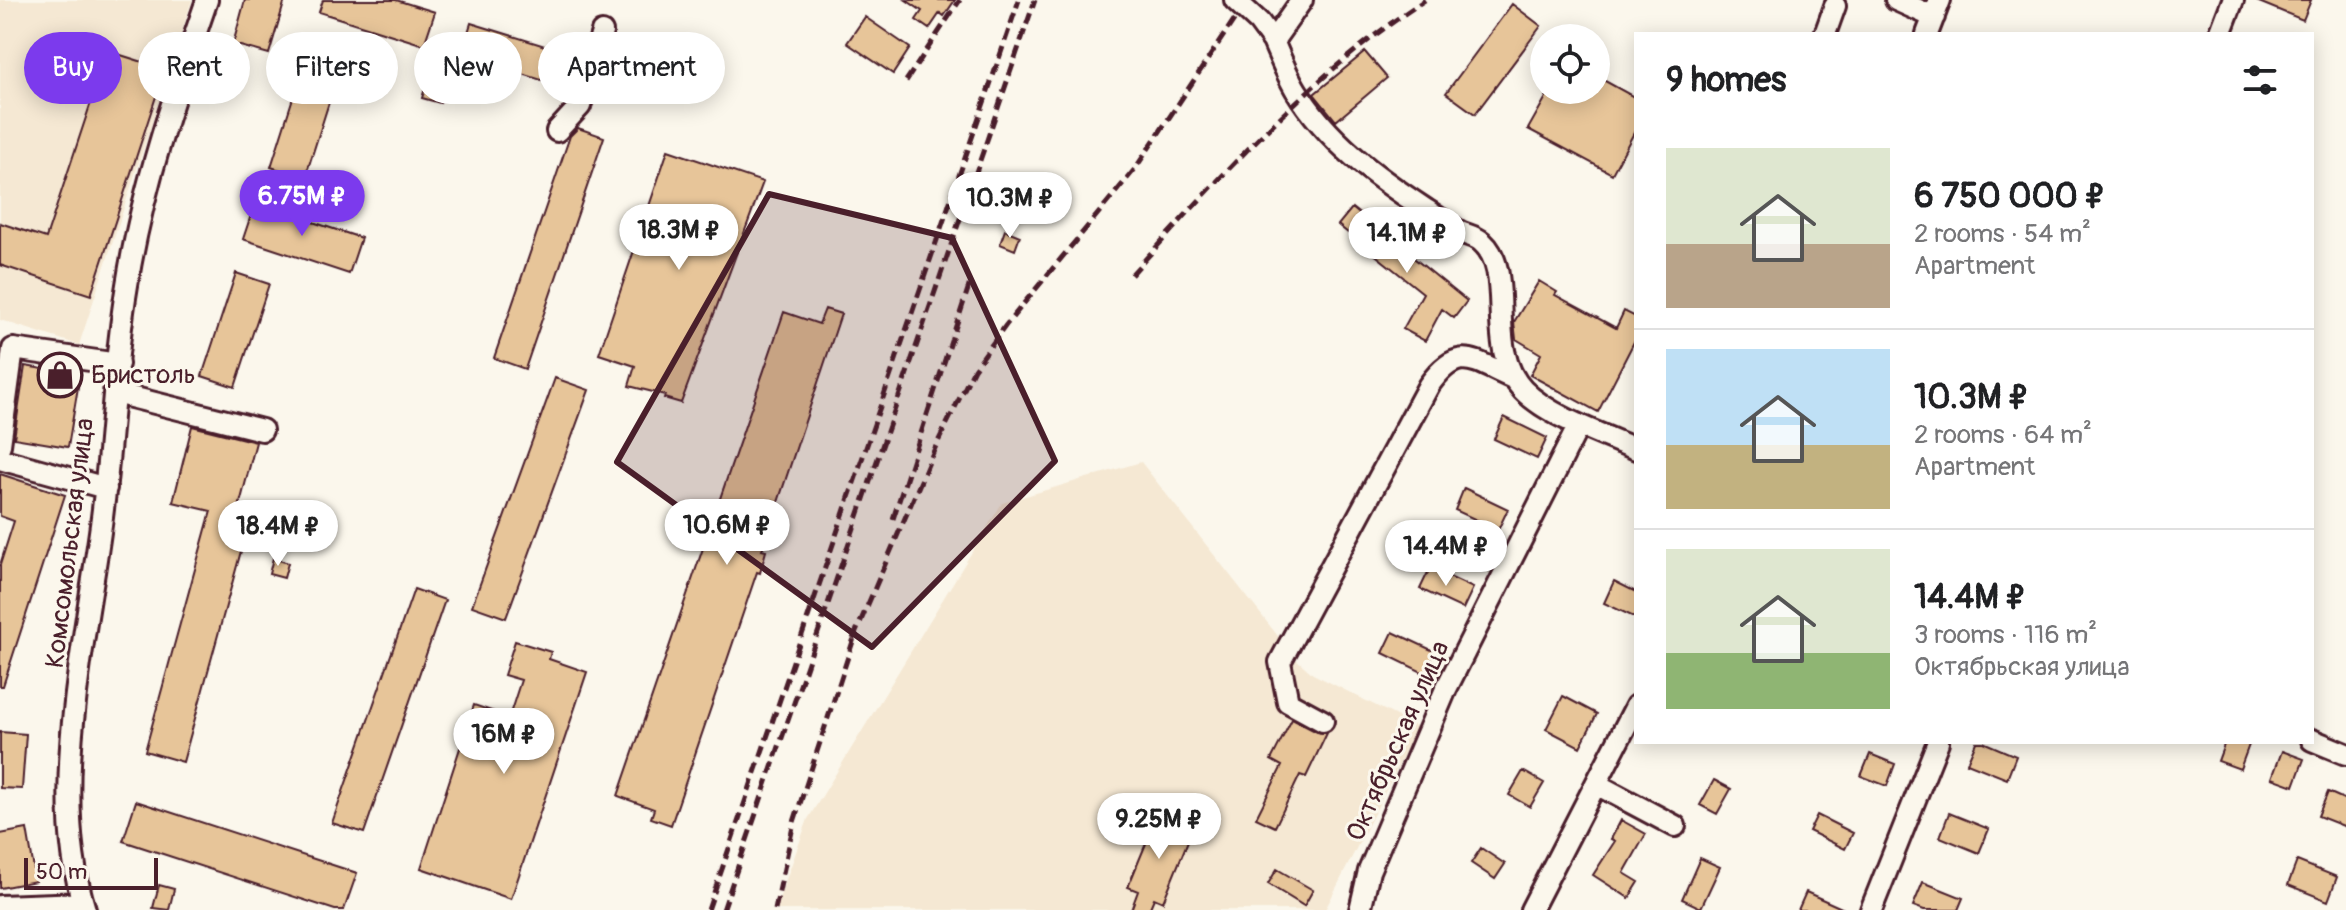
<!DOCTYPE html>
<meta charset="utf-8">
<style>
body{margin:0;font-family:Pangolin,sans-serif;background:#f6f6f6;color:#202124;height:100vh;display:flex;flex-direction:column;font-size:30px;white-space:nowrap}
*{box-sizing:border-box;margin:0}
p{font-size:26px;color:#757577}
.icon{flex:none;width:44px;height:44px;fill:none;stroke:currentColor;stroke-width:2;stroke-linecap:round;stroke-linejoin:round}
.map{position:relative;flex:1;overflow:hidden}
.drawer{position:absolute;left:1634px;top:32px;width:680px;height:712px;display:flex;flex-direction:column;background:#fff;border-radius:0px;box-shadow:0 4px 20px #0003}
.drawer>*{flex:none}
.hud{position:absolute;left:24px;top:32px;width:760px;height:72px;display:flex;gap:16px}
.buttons{position:absolute;left:1530px;top:24px;display:grid;gap:16px}
.buttons a{display:grid;place-items:center;width:80px;height:80px;border-radius:50%;background:#fff;box-shadow:0 4px 20px #0003;font-size:40px}
.scale{position:absolute;left:24px;bottom:20px;width:134px;box-sizing:border-box;padding-left:8px;border:4px solid #4a1f2b;border-top:0;font-size:22px;line-height:28px;white-space:nowrap;color:#4a1f2b;-webkit-text-stroke:6px #fbf7ec;paint-order:stroke}
.price{position:absolute;translate:-50% -68px;padding:0 18px;border-radius:28px;background:#fff;color:#222;font-size:26px;line-height:52px;filter:drop-shadow(0 2px 4px #0008)}
.price::after{content:'';position:absolute;left:50%;top:48px;width:24px;height:18px;margin-left:-12px;background:inherit;clip-path:polygon(0 0,100% 0,50% 100%)}
.price.selected{background:#7c3aed;color:#fff}
ul{padding:0;list-style:none}
li{display:flex;align-items:center;gap:24px;height:200px;padding:0 32px}
li+li{border-top:2px solid #e0e0e0}
li span{display:grid;place-items:center;flex:none;width:224px;height:160px;border-radius:0px;color:#555}
li>.icon{margin-inline-start:auto}
span .icon{width:96px;height:96px;fill:#fffc;stroke-width:1}
li b{font-size:34px}
h2{display:flex;justify-content:space-between;align-items:center;height:96px;padding:0 32px;font-size:34px}
.chip{padding:0 28px;border-radius:36px;background:#fff;box-shadow:0 4px 20px #0003;font-size:28px;line-height:72px}
.chip.selected{background:#7c3aed;color:#fff}
.map>svg:first-child{display:block}
</style>
<div class="map">
<svg width="2346" height="910" viewBox="0 0 2346 910">
<rect width="100%" height="100%" fill="#fbf7ec"/>
<filter id="ink" filterUnits="userSpaceOnUse"><feTurbulence type="fractalNoise" baseFrequency=".0125" numOctaves="2"/><feDisplacementMap in="SourceGraphic" scale="16" xChannelSelector="R" yChannelSelector="G"/><feConvolveMatrix kernelMatrix="1 2 1 2 8 2 1 2 1" color-interpolation-filters="sRGB"/></filter>
<g filter="url(#ink)">
<path fill="#f5e8d3" d="M0,0H192L79,345L0,320Z
M1141,462L1296,659L1313,674L1418,727L1325,910H775L808,819L1002,503Z"/>
<path fill="#e7c599" stroke="#4a1f2b" stroke-width="2" d="M245,0H285L269,54L233,44Z
M323,0H396L435,12L424,45L319,12Z
M906,0H955L944,16L940,13L929,29L916,20L922,11Z
M2254,0H2311L2303,20Z
M1512,4L1541,26L1475,114L1446,93Z
M865,17L910,48L893,74L847,43Z
M471,23L574,55L564,87L461,55Z
M108,51L165,69L91,295L0,265V223L46,238Z
M1365,52L1387,78L1336,121L1314,94Z
M303,66L337,77L305,178L271,167Z
M1596,76L1636,98V129L1612,174L1528,129L1550,90H1596Z
M426,85L443,90L440,103L422,98Z
M578,128L604,137L525,369L494,358L570,136Z
M668,150L763,182L681,403L664,398L665,395L629,386L635,366L599,354Z
M255,203L361,238L349,274L243,239Z
M1352,208L1467,301L1454,318L1442,309L1425,341L1403,329L1423,293L1338,225Z
M1005,230L1020,236L1015,250L1000,244Z
M236,273L269,284L235,387L202,376Z
M1539,281L1557,292L1555,295L1616,328L1624,311L1636,317V338L1598,412L1530,375L1541,354L1516,339L1514,322Z
M825,309L841,314L762,550L766,551L760,573L757,572L671,825L651,818L654,809L618,796L784,312L819,324Z
M25,366L80,375L68,447L14,438Z
M555,378L589,390L506,618L472,606Z
M1504,417L1547,438L1537,459L1494,439Z
M192,426L256,442L236,519L249,522L183,762L145,751L211,511L173,502Z
M0,474L65,495L3,686H0V565L14,521L0,516Z
M1464,488L1508,509L1498,530L1455,510Z
M273,558L288,563L284,578L269,574Z
M1430,568L1473,588L1463,609L1420,589Z
M1614,581L1636,592V618L1604,603Z
M414,589L445,600L364,833L332,823Z
M1393,632L1436,652L1426,674L1383,653Z
M515,641L551,652L549,659L587,672L511,899L421,868L474,705L509,717L521,680L504,675Z
M1563,696L1597,714L1580,747L1546,729Z
M1292,719L1317,732L1327,733L1306,777L1300,775L1275,827L1256,818L1282,766L1271,760Z
M0,732L26,734L22,789L0,788Z
M1976,742H1983L2016,756L2007,779L1967,763Z
M2225,742H2250L2240,769L2218,761Z
M2282,751L2304,759L2294,786L2272,778Z
M1870,754L1895,764L1887,786L1861,776Z
M1523,771L1544,783L1530,807L1509,795Z
M1714,780L1731,789L1717,814L1700,805Z
M2328,792L2346,800V827L2318,816Z
M136,801L357,873L344,910H335L123,841Z
M1159,812L1194,826L1163,902L1154,898L1149,910H1131L1138,891L1128,887Z
M1949,813L1989,829L1979,853L1940,837Z
M1817,815L1853,833L1845,849L1809,831Z
M1621,820L1646,834L1624,873L1639,882L1629,898L1593,875L1615,841L1611,839Z
M27,829L36,881L0,888V834Z
M1481,848L1505,864L1495,879L1471,863Z
M1700,858L1720,867L1701,908L1682,899Z
M2297,861L2337,877L2328,901L2288,885Z
M1277,869L1313,890L1304,906L1268,884Z
M1923,882L1963,898L1958,910H1924L1913,906Z
M159,885L174,889L169,910L153,908Z
M1806,892L1846,910H1798Z"/>
<g fill="none" stroke-linecap="round" stroke-linejoin="round">
<g stroke="#4a1f2b" stroke-width="26">
<path id="minor" d="M1235,0L1259,22L1273,41
M1302,0L1273,41C1280,57 1287,75 1296,90C1327,141 1376,177 1425,209C1436,216 1448,225 1460,232C1467,235 1477,237 1482,242C1517,273 1483,348 1523,390C1548,416 1603,435 1636,449
M1896,0L1934,17
M1825,34L1835,6
M1927,34L1940,0
M2220,34L2233,0
M557,131L580,106L602,32
M115,393L262,430
M0,445L13,349L118,364
M0,459L106,488
M1323,721L1288,702L1280,662L1429,385C1459,343 1473,361 1513,378
M2312,740L2346,754
M1596,784L1675,826
M0,906L83,903
M85,910C49,795 84,648 100,532C112,450 113,367 127,285C142,188 175,93 207,0
M1360,910L1369,871L1446,689L1579,425
M1531,910L1636,706
M1871,910L1938,742"/>
</g>
<use href="#minor" stroke="#fbf7ec" stroke-width="20"/>
<path stroke="#4a1f2b" stroke-width="5" stroke-dasharray="12 6" stroke-linecap="butt" d="M906,81L960,0
M1131,275C1222,175 1311,74 1425,0
M893,519L970,283
M853,639L935,448L974,369L1006,325L1135,169L1236,17
M708,910L1019,0
M723,910L1035,0
M775,910L794,822L857,629"/>
</g>
</g>
<path fill="#4a1f2b" fill-opacity="0.2" stroke="#4a1f2b" stroke-width="6" stroke-linejoin="round" d="M769,194L952,238L1055,461L872,647L617,462Z"/>
<defs>
<g id="shop-ring" transform="scale(2.3)"><circle r="9.5" fill="#fbf7ec" stroke="#4a1f2b" stroke-width="1.5"/><path d="M-5-2.5h2.3a2.7 3.5 0 0 1 5.4 0H5L5.5 6h-11ZM-1.5-2.5h3a1.5 2.3 0 0 0-3 0Z" fill="#4a1f2b"/></g>
</defs>
<g fill-rule="evenodd">
<use href="#shop-ring" x="60" y="375"/>
</g>
<g text-anchor="middle" dominant-baseline="central" stroke-width="6" stroke-linejoin="round" paint-order="stroke">
<g font-size="26" fill="#4a1f2b" stroke="#fbf7ec" text-anchor="start">
<text x="91" y="375">Бристоль</text>
</g>
<g font-size="26" fill="#4a1f2b" stroke="#fbf7ec">
<text transform="translate(70 543) rotate(-83)">Комсомольская улица</text>
<text transform="translate(1398 741) rotate(-66)">Октябрьская улица</text>
</g>
</g>
</svg>
<div class="buttons">
<a><svg class="icon" aria-label="locate" viewBox="0 0 24 24"><circle cx="12" cy="12" r="6"/><path d="M12 2v4M12 18v4M2 12h4M18 12h4"/></svg></a>
</div>
<div class="scale">50 m</div>
<b class="price selected" style="left:302px;top:238px">6.75M ₽</b>
<b class="price" style="left:1010px;top:240px">10.3M ₽</b>
<b class="price" style="left:679px;top:272px">18.3M ₽</b>
<b class="price" style="left:1407px;top:275px">14.1M ₽</b>
<b class="price" style="left:727px;top:567px">10.6M ₽</b>
<b class="price" style="left:278px;top:568px">18.4M ₽</b>
<b class="price" style="left:1446px;top:588px">14.4M ₽</b>
<b class="price" style="left:504px;top:776px">16M ₽</b>
<b class="price" style="left:1159px;top:861px">9.25M ₽</b>
<div class="hud">
<a class="chip selected">Buy</a>
<a class="chip">Rent</a>
<a class="chip">Filters</a>
<a class="chip">New</a>
<a class="chip">Apartment</a>
</div>
<section class="drawer">
<h2>9 homes<svg class="icon" aria-label="filters" viewBox="0 0 24 24"><path d="M4 7h16M4 17h16"/><circle cx="9" cy="7" r="2"/><circle cx="15" cy="17" r="2"/></svg></h2>
<ul>
<li><span style="background:linear-gradient(#dfe7d0 60%,#b9a48a 0)"><svg class="icon" aria-label="home" viewBox="0 0 24 24"><path d="M3 11l9-7 9 7M6 9v11h12V9"/></svg></span><div><b>6 750 000 ₽</b><p>2 rooms · 54 m²</p><p>Apartment</p></div></li>
<li><span style="background:linear-gradient(#bfe0f5 60%,#c2b280 0)"><svg class="icon" aria-label="home" viewBox="0 0 24 24"><path d="M3 11l9-7 9 7M6 9v11h12V9"/></svg></span><div><b>10.3M ₽</b><p>2 rooms · 64 m²</p><p>Apartment</p></div></li>
<li><span style="background:linear-gradient(#dfe7d0 65%,#8fb573 0)"><svg class="icon" aria-label="home" viewBox="0 0 24 24"><path d="M3 11l9-7 9 7M6 9v11h12V9"/></svg></span><div><b>14.4M ₽</b><p>3 rooms · 116 m²</p><p>Октябрьская улица</p></div></li>
</ul>
</section>
</div>
